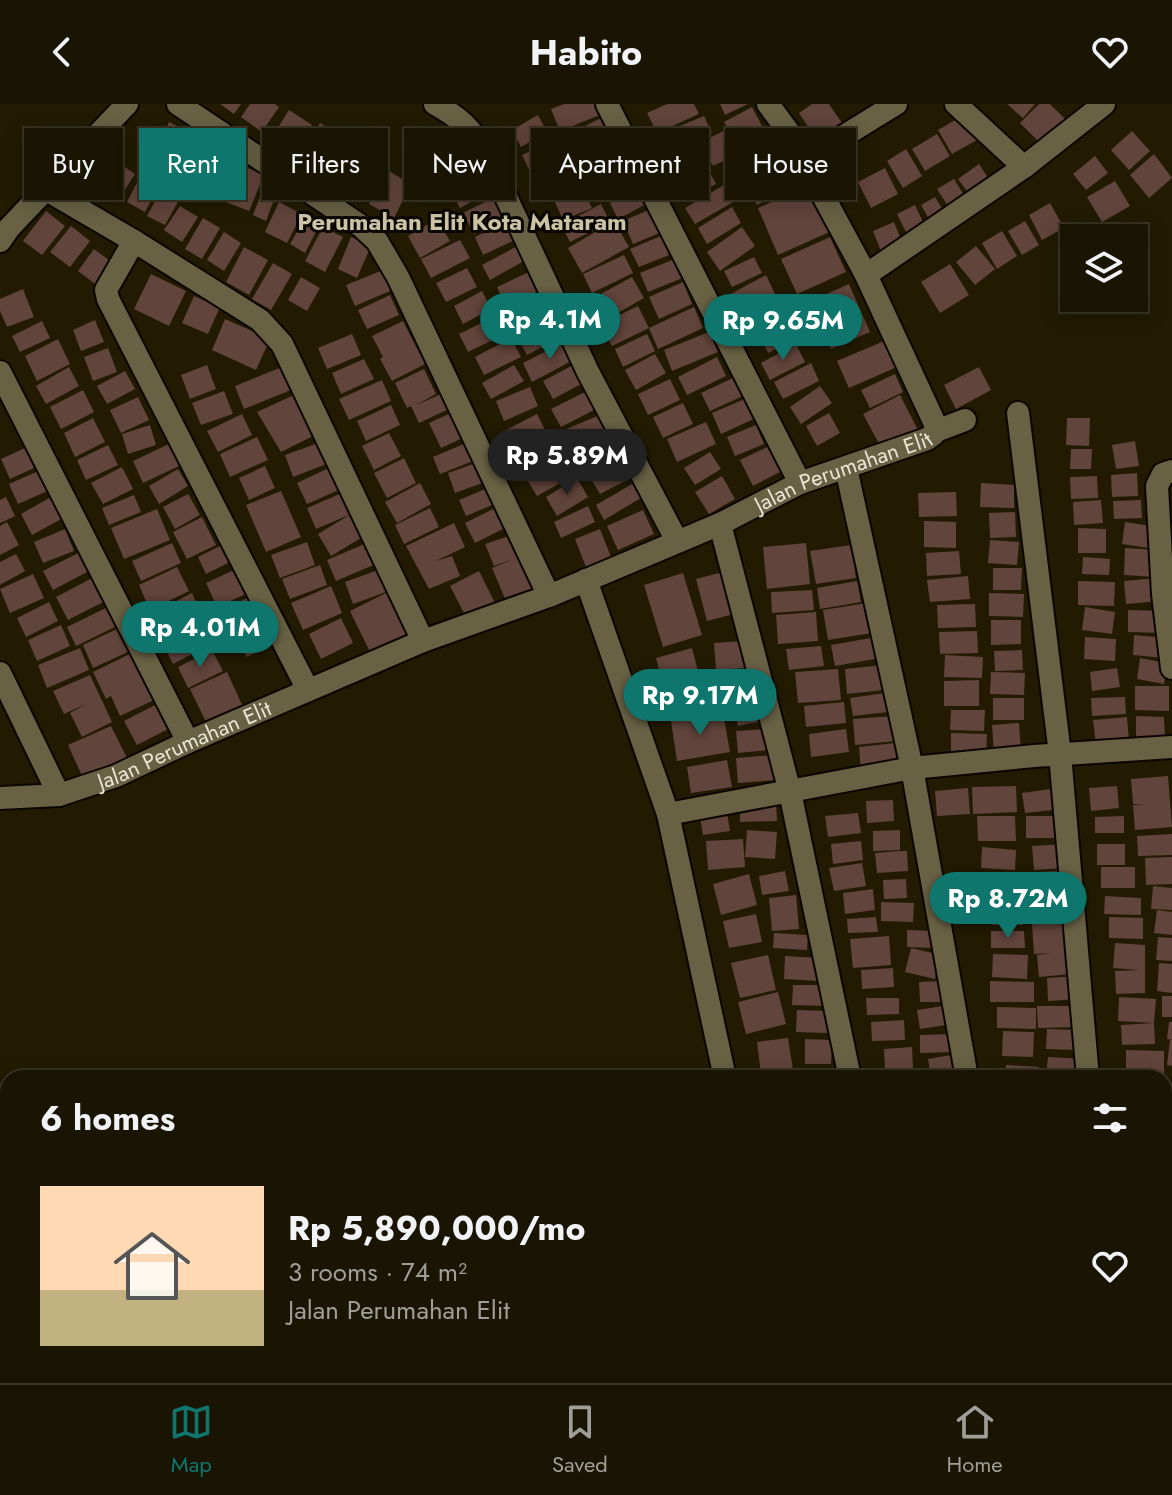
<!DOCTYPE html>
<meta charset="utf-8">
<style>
body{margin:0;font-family:Jost,sans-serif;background:#231d0c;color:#f1f3f6;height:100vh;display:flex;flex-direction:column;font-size:30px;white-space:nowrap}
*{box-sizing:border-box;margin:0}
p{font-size:26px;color:#9f9e99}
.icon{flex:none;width:44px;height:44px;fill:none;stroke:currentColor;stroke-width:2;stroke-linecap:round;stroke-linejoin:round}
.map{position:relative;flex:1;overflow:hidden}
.details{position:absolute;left:0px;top:966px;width:1172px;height:314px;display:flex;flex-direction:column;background:#1a1402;border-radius:24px 24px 0 0;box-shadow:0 4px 20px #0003,0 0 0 2px #383324}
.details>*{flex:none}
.hud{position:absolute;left:24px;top:24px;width:1124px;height:72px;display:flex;gap:16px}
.tools{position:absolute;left:1060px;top:120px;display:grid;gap:16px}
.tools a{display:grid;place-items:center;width:88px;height:88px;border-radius:0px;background:#1a1402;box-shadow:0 4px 20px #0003,0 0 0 2px #383324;font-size:40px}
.price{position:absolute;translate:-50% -68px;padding:0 18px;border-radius:28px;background:#0f766e;color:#fff;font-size:26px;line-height:52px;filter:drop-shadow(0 2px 4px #0008)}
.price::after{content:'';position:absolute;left:50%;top:48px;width:24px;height:18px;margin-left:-12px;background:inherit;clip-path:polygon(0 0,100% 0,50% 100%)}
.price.active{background:#222;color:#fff}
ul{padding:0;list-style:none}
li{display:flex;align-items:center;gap:24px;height:200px;padding:0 40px}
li+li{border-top:2px solid #383324}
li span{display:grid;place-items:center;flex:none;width:224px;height:160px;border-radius:0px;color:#555}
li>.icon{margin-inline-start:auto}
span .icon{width:96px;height:96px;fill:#fffc;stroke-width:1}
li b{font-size:34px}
h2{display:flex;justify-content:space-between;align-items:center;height:96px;padding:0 40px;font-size:34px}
.pill{padding:0 28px;border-radius:0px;background:#1a1402;box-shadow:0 4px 20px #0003,0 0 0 2px #383324;font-size:28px;line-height:72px}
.pill.active{background:#0f766e;color:#fff}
header{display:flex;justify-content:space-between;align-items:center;height:104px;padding:0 40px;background:#1a1402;font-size:36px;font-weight:700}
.menu{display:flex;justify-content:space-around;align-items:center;height:112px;border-top:2px solid #383324;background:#1a1402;font-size:22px;color:#9f9e99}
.menu a{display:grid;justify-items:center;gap:4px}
.menu .active{color:#0f766e}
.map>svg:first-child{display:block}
</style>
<header><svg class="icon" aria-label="back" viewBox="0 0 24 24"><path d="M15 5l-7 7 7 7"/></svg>Habito<svg class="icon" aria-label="heart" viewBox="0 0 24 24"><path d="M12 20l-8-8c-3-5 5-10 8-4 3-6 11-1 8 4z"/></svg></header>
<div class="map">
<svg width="1172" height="1279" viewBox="0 0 1172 1279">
<rect width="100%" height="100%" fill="#221b02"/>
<path fill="#61443b" d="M220,0H241L234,10Z
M250,0H275L279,3L262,28L241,13Z
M564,0H601L605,9L560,27L551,5Z
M667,0H694L699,10L657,29L647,9Z
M720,0H748L725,11Z
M812,0H829L844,22L819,39L799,9Z
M1007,0H1035L1023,14Z
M1039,0H1050L1070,20L1045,44L1020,19Z
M752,3L762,22L734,37L724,18Z
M289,6L312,21L295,48L272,33Z
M538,11L547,28L521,43L512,26Z
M704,12L712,29L670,46L663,29Z
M962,12L977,36L952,50L938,26Z
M601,14L610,33L583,45L575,27Z
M169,18L193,30L181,54L158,42Z
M320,19L344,34L325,67L301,53Z
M726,26L738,50L713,62L701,38Z
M1132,27L1150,47L1129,66L1111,46Z
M937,30L950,52L925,67L912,45Z
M348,34L379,54L362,81L331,60Z
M198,35L214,47L198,69L182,57Z
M557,35L566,54L531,70L522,51Z
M617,35L626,56L591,72L581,52Z
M696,41L707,65L675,79L664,55Z
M906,45L922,72L903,84L887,57Z
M220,46L238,54L225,83L207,75Z
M772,47L791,82L757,101L737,66Z
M1154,50L1172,74L1149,94L1130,71Z
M1095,52L1108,69L1086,86L1073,70Z
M113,55L135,70L118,96L96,81Z
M573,58L583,80L546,97L536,76Z
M625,59L634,80L606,93L597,72Z
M979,60L990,77L970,91L958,75Z
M241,61L264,71L249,107L226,98Z
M885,64L898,90L871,104L858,78Z
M387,66L411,80L394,114L369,100Z
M709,67L716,80L686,95L679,82Z
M482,69L492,86L460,104L451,87Z
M139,75L158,84L145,108L127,98Z
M954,75L968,98L952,108L937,85Z
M1115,77L1130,102L1102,118L1087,93Z
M724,81L733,98L695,120L685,104Z
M812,81L832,127L778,151L758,104Z
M264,83L277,88L266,117L253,111Z
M583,84L592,104L563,116L554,96Z
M640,84L648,99L618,115L610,99Z
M161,86L179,96L165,121L147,112Z
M495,93L506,114L474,130L463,109Z
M935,93L945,109L930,117L921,101Z
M279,98L302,110L287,139L265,128Z
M1050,99L1064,124L1042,136L1029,111Z
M601,100L610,118L570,138L561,121Z
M915,101L924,120L906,128L897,110Z
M180,102L198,113L182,138L164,126Z
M732,103L741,119L707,140L698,124Z
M653,104L662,128L633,140L623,117Z
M46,107L65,122L42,151L23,137Z
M203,114L220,124L202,155L185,145Z
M305,114L319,122L305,149L290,140Z
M437,115L450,137L420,154L408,132Z
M508,117L517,135L483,151L475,133Z
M614,117L629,143L582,169L568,144Z
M1025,117L1039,141L1022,151L1008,127Z
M894,118L902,138L881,147L873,127Z
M71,122L90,137L70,163L50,148Z
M323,123L343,133L325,168L305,157Z
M742,123L755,142L720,167L707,148Z
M1002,127L1017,152L997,165L982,139Z
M224,128L241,139L224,167L207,156Z
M661,132L669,151L639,163L630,145Z
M351,133L371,142L357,174L338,165Z
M830,133L846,168L797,190L781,155Z
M460,136L470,154L431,174L421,155Z
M523,139L531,153L490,176L482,161Z
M976,142L995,165L975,181L956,158Z
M244,143L268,156L249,191L226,178Z
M94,145L118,163L102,185L78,167Z
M624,151L633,169L592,189L583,170Z
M754,153L762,169L732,183L724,167Z
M677,154L685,173L648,188L640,169Z
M273,159L292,170L271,206L252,195Z
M950,160L969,191L940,209L921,178Z
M467,164L477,183L446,198L436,179Z
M383,166L392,186L355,202L346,181Z
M531,167L540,186L506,203L497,183Z
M151,170L186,187L169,222L134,205Z
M766,171L776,192L735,214L725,193Z
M301,173L320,184L307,207L288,196Z
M632,173L644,194L609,214L597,192Z
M683,178L692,200L659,215L649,193Z
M849,180L870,228L831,245L809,198Z
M23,185L34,213L7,223L0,207V195Z
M482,187L491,205L463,220L454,202Z
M547,187L555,204L516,224L507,206Z
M390,191L399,211L367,225L358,206Z
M194,192L220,203L208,230L182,219Z
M638,202L649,224L612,242L601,220Z
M694,203L703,224L658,245L649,224Z
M783,207L797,235L768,249L755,222Z
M553,211L564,232L527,251L516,230Z
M496,212L505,230L468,248L459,230Z
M225,215L270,235L256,266L212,246Z
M95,216L104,238L81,247L73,226Z
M42,217L50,234L20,248L12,232Z
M403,217L425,260L392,277L380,255L383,253L372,232Z
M709,228L718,248L672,267L664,246Z
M352,230L361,251L327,265L318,244Z
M647,230L655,247L623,263L615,245Z
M511,234L521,253L484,271L475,253Z
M58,235L70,260L37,277L25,252Z
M568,236L577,254L532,278L523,259Z
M884,237L897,263L849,284L837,257Z
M796,240L805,258L770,276L761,259Z
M108,244L117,268L93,277L84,253Z
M655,250L666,269L636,286L625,266Z
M717,253L726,272L687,291L678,273Z
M364,255L374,275L341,290L332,269Z
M577,259L587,277L553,295L543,277Z
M811,259L819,277L783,295L774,278Z
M207,261L216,285L190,295L181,271Z
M287,261L296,284L244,305L235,282Z
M514,261L524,277L491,295L482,279Z
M69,263L79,282L46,300L36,282Z
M979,263L991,286L956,305L944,281Z
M424,265L436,290L416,301L446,288L453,303L419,319L411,302L407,304L395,279Z
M125,267L135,285L107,300L97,282Z
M895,270L903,288L870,304L861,286Z
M735,273L745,291L710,307L701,289Z
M670,275L680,296L648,311L638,290Z
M382,276L391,297L349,316L339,295Z
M820,282L832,299L801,320L790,303Z
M530,283L538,302L504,317L496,297Z
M83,286L94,308L61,325L50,303Z
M589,286L598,304L561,323L551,305Z
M224,287L233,310L201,321L192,299Z
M296,290L313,332L281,348L257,308Z
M900,291L919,328L883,347L863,310Z
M138,293L149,316L121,329L110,306Z
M747,294L756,314L721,330L712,309Z
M683,299L693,320L663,334L653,313Z
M391,301L400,321L366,337L357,317Z
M455,307L467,332L441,344L429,319Z
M607,308L614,326L567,346L559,328Z
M829,309L840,329L817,342L806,322Z
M242,310L252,331L218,348L207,327Z
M537,310L546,328L511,346L502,328Z
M93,314L105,338L75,353L64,329Z
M1067,314H1090L1089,342L1066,341Z
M706,318L716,340L677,358L667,335Z
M150,321L156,341L128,350L122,330Z
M756,321L764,340L735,352L727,333Z
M389,329L401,352L374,366L362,342Z
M553,329L563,350L527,366L518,345Z
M612,332L623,354L586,372L576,349Z
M257,333L268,356L230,373L220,350Z
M1135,337L1139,362L1116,365L1112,341Z
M321,338L329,359L293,373L285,351Z
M466,339L473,357L440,370L433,353Z
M169,340L179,362L143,379L133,357Z
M108,341L118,361L86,376L77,356Z
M769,342L782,367L753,382L740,356Z
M25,344L34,364L10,375L1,355Z
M1071,345H1092L1091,365H1070Z
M710,348L721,365L695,381L684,364Z
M404,354L416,379L387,394L374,369Z
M561,354L571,373L537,392L526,374Z
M479,358L485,378L455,389L448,369Z
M621,360L629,375L600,390L591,375Z
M265,362L275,384L249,396L239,374Z
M122,363L133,385L103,400L91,379Z
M331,363L341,385L307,400L297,379Z
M43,365L52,385L18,400L9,380Z
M178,365L188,382L159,400L149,382Z
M1137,369L1138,392L1112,393L1111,371Z
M722,372L735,395L709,410L695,388Z
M1097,372L1098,394L1071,395L1070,373Z
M577,374L588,393L557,412L546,393Z
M420,379L431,400L397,419L385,398Z
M981,379L1014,381V404L980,403Z
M632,380L641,394L604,416L596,401Z
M490,383L497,399L466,412L459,396Z
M281,387L301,433L266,448L246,401Z
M956,388L957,412L919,413L918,389Z
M342,389L364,432L331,452L318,430L351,410L316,425L307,404Z
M188,390L200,411L175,425L163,403Z
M134,391L141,408L109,421L102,404Z
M6,393L15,412L0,419V396Z
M51,393L63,414L32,431L21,410Z
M1101,396L1103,419L1074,421L1073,398Z
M1141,396L1142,414L1114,415L1113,397Z
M501,401L511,421L475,439L465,419Z
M588,402L595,418L561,434L554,418Z
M430,404L439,423L404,440L395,421Z
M157,405L170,436L124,455L111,424Z
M643,406L654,430L618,446L607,422Z
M1015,408L1016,433L990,434L989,409Z
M202,413L216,441L187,455L173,428Z
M924,417L956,418V444L924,443Z
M7,418L19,441L0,451V422Z
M1125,418L1152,422L1149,444L1122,440Z
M454,419L465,443L436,457L452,452L460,472L429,485L406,442Z
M1078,424L1106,425V449H1078Z
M65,425L74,447L43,459L34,438Z
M600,425L611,453L586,463L575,435Z
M515,430L542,491L509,504L492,464L511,456L494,462L485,440Z
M990,436L1019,438L1017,461L988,459Z
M307,438L315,461L280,474L271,451Z
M172,439L181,459L141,477L132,457Z
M367,439L376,460L336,477L327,456Z
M806,439L810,480L767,485L763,443Z
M222,441L230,458L206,470L198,453Z
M851,441L856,474L816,480L810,447Z
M1125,444L1156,446L1155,473L1124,471Z
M959,447L961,470L927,472L926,449Z
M80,448L89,467L53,486L43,467Z
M16,450L25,467L0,481V458Z
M1083,453L1110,455L1109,471L1082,470Z
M320,461L327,481L290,495L282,475Z
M177,463L189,487L150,506L139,481Z
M993,464H1022L1021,486H993Z
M236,465L248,489L217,503L206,479Z
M378,466L386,488L353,500L345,478Z
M479,467L497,503L468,517L450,482Z
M723,468L734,510L707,517L696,475Z
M683,469L702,531L663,543L644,481Z
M33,470L44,494L10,509L0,485Z
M98,471L111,494L68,516L56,493Z
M968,472L970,495L930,498L927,476Z
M1157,474L1159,497L1126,500L1124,477Z
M857,477L861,498L820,505L817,484Z
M1078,477L1115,478L1114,502L1078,501Z
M331,482L342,509L303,526L291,499Z
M812,486L814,506L772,509L771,488Z
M390,487L411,531L371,550L350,507Z
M192,489L203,513L163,533L151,510Z
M989,489L1024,490L1023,513L989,512Z
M247,494L257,512L237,522L227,504Z
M49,498L58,517L26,533L17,514Z
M867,499L872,529L828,536L823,506Z
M114,500L123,519L76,542L67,523Z
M975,500L976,523L938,524L937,501Z
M1085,503L1115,508L1112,530L1082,526Z
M1128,506L1163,507V529L1128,528Z
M816,508L818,537L778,540L776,511Z
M341,514L353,539L321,555L309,530Z
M991,516H1021V540L991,541Z
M262,518L273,539L247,553L236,532Z
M61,521L70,542L37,557L28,536Z
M195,521L206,543L173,560L162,538Z
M119,524L130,547L93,564L83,541Z
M977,527L978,549L940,550L939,528Z
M1134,531L1166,534L1164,554L1133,551Z
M1085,533L1116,535L1115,557L1084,555Z
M871,534L875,555L835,562L831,541Z
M743,537L745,564L716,566L714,539Z
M821,542L824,562L789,566L786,545Z
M80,544L89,566L47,584L38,561Z
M692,544L698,567L662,577L656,554Z
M138,546L145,576L154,596L120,612L111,592L106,595L93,568Z
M212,546L223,567L188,584L178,563Z
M1022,546L1023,566L995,567L994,547Z
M945,551L983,553L982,574L944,573Z
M1140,554L1167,559L1164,580L1137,575Z
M882,561L884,586L847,590L845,565Z
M1117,564L1120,583L1092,587L1090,568Z
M838,565L841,596L798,599L795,568Z
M227,568L244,605L208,622L190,585Z
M991,568L1025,569L1024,591L990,590Z
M754,569L760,588L730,596L724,577Z
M90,571L112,618L82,633L70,609L86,600L64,610L53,587Z
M706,573L715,599L671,613L663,587Z
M979,576V602H944V577Z
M1135,582H1169V607L1135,606Z
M885,589L888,608L853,612L850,594Z
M1125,593L1126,610L1092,612L1091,594Z
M993,594H1024V616H993Z
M763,597L767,616L738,622L733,604Z
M844,598L846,619L806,623L804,602Z
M159,599L172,623L137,641L124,617Z
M951,606H985L984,627L950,626Z
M723,609L730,648L677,657L671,617Z
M893,612L895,637L855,641L853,615Z
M1136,612L1164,613L1165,634H1136Z
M1127,613L1129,637L1096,640L1093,616Z
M1019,619L1021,647L994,649L992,621Z
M111,622L127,654L83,674L68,641Z
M767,625L769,646L738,649L736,627Z
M846,625L849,648L811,653L809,630Z
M951,629L987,630L986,655L951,654Z
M895,639L897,664L861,668L859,643Z
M774,651L776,676L738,679L736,654Z
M727,656L732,683L691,689L687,663Z
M1168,672L1172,723L1135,726L1133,701L1146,700H1133L1131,675Z
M1016,682L1017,708L973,710L972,683Z
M1117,682L1119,704L1091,707L1089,684Z
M968,684L970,710L937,712L935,687Z
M1059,684L1062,705L1025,709L1022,689Z
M893,696L894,717L867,719L866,697Z
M776,698L777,717L740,718V699Z
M726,703L730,727L703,731L699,707Z
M858,709L861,729L828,733L825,712Z
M977,712H1015L1016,737H978Z
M1026,712H1058V734H1026Z
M1124,712V729H1095V713Z
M747,726L777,728L775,755L745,753Z
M900,726V746L873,747V727Z
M1172,730V751L1138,752L1137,732Z
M743,735L745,763L708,766L706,737Z
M861,737L863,756L833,760L831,740Z
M1064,740L1065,764L1034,766L1032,742Z
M1097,740H1125V761H1097Z
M982,743L1016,746L1015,766L981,764Z
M899,747H907L908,767L877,769L875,749Z
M1172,753V780L1146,781L1145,754Z
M862,759L866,782L834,787L829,764Z
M1101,763H1135V784H1101Z
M785,767L789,787L762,791L759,772Z
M1068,767L1069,791L1033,792V768Z
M988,768L1018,770L1016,792L987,790Z
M749,770L757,801L721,811L713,780Z
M906,775L907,794L884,795L883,776Z
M1153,782L1172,784V806L1151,805Z
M873,785L875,806L845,810L843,789Z
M796,791L799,825L772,827L769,794Z
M1105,792L1141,794V811L1104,810Z
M992,793H1023V821H992Z
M1036,794H1068L1072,870L1039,873L1037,851L1050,849L1034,850L1032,820L1053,818H1036Z
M881,798L914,799L913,818L881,817Z
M1157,806L1172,808V831L1154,829Z
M756,810L762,838L729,844L723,817Z
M876,813L878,828L848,829L847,815Z
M1109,813L1143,814V835L1109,834Z
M907,826L933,827V844L907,843Z
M991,827H1024L1025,844H991Z
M774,829L808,831L807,846L773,844Z
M889,832L891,861L853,864L850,835Z
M1158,833L1172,834V857L1156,856Z
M1115,839L1145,841V889L1116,890L1115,867L1139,866L1113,864Z
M911,844L941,851L935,875L905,868Z
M993,850L1028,851L1027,875L992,873Z
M768,851L776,886L740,894L731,859Z
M785,852L820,854L819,877L784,875Z
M1159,859L1172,860V889L1157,887Z
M893,864L894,883L862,885L861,866Z
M1077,872L1079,895L1048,897L1047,874Z
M942,877L943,898H920L919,878Z
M990,877L1034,878V898H990Z
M793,881H827V902L792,901Z
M778,888L786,920L746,930L738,898Z
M1162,892H1172V913H1162Z
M1119,893L1156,895L1154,919L1118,917Z
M866,894H899V910L867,911Z
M943,902L946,921L920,925L917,906Z
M1037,902H1079V923L1038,924Z
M997,903L1036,904V925L997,924Z
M797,906L828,907L827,929L796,928Z
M904,916L905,936L872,937L871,918Z
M1169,918H1172V936L1167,935Z
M1154,919L1155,940L1122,941L1121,921Z
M1047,925L1077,926V946L1046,945Z
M1003,927L1034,928L1033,953L1002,952Z
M954,930L955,948L920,949V931Z
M788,934L793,966L761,970L757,938Z
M805,935L832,936L831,960H805Z
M1170,936H1172V962L1167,961Z
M912,943L913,964L885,966L884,945Z
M1126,946L1164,947V971L1126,972Z
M957,950L961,974H931L928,955Z
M1048,953L1084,955L1083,974L1046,973Z
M1006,961L1039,963L1038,974H1005Z
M831,964L833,974H803V968Z
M888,967H918V974H888Z
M1164,976L1168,977L1167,994H1164Z
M1172,1049V1083L1164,1084V1050Z"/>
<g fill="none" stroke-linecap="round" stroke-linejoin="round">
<g stroke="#0b0600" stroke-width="26">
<g id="street">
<path d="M178,0L361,122L377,137L398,173L549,492"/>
<path d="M435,0C460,14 470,23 485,48L588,268L677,437"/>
<path d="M607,0L800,379"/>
<path d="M956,0L1024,63"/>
<path d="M805,56L896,0"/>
<path d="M45,85L134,137L260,216L282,240L423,537"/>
<path d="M0,137L9,124L127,0"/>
<path d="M134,137L106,186L108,195L308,586"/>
<path d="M866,171L1024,63L1104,0"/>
<path d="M0,268L188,638"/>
<path d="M1018,309L1060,650L1088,974"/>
<path d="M936,327L965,316"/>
<path d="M846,364L912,664L967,974"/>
<path d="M1172,367L1163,370L1157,382L1163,490L1172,564"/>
<path d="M720,420L790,688L850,974"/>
<path d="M586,476L668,710L725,974"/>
<path d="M0,569L59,691"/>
<path id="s1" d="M0,694L59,691L116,672L188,638L423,537L549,492L720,420L800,379L927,335L934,330L936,322L866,171L788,27L768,0"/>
<path d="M668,710L912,664L1034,652L1172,643"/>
<path d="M1164,1026H1172"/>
</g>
</g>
<use href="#street" stroke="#686144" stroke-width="22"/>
</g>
<g text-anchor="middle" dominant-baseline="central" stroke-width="6" stroke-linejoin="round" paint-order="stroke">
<g font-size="22" fill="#eae6d6" stroke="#090601">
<text stroke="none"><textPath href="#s1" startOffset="908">Jalan Perumahan Elit</textPath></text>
<text stroke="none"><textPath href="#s1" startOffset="194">Jalan Perumahan Elit</textPath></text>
</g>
<g font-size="24" font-weight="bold" fill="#ccc4a5" stroke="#090601">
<text x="462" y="117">Perumahan Elit Kota Mataram</text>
</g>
</g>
</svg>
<div class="tools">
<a><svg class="icon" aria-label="layers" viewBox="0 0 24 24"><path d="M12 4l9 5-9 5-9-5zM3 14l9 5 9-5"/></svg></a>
</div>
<b class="price" style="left:550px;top:257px">Rp 4.1M</b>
<b class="price" style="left:783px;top:258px">Rp 9.65M</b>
<b class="price active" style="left:567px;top:393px">Rp 5.89M</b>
<b class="price" style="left:200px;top:565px">Rp 4.01M</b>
<b class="price" style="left:700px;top:633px">Rp 9.17M</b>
<b class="price" style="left:1008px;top:836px">Rp 8.72M</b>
<div class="hud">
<a class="pill">Buy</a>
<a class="pill active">Rent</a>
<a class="pill">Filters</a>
<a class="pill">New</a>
<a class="pill">Apartment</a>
<a class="pill">House</a>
</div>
<section class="details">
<h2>6 homes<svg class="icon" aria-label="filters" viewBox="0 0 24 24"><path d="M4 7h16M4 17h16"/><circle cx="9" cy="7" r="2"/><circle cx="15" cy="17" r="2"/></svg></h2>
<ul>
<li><span style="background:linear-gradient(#ffd9b3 65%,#c2b280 0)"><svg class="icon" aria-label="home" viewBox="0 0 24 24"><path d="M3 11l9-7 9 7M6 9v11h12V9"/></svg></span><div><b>Rp 5,890,000/mo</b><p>3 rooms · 74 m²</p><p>Jalan Perumahan Elit</p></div><svg class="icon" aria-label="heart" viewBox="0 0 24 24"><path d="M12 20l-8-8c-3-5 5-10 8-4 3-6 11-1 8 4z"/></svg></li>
</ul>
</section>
</div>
<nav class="menu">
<a class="active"><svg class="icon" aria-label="map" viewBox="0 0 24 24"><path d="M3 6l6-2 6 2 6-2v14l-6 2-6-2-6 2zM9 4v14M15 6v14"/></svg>Map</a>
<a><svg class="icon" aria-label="saved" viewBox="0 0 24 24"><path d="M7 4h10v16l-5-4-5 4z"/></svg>Saved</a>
<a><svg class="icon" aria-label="home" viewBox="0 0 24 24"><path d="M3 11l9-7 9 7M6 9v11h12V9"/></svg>Home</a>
</nav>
